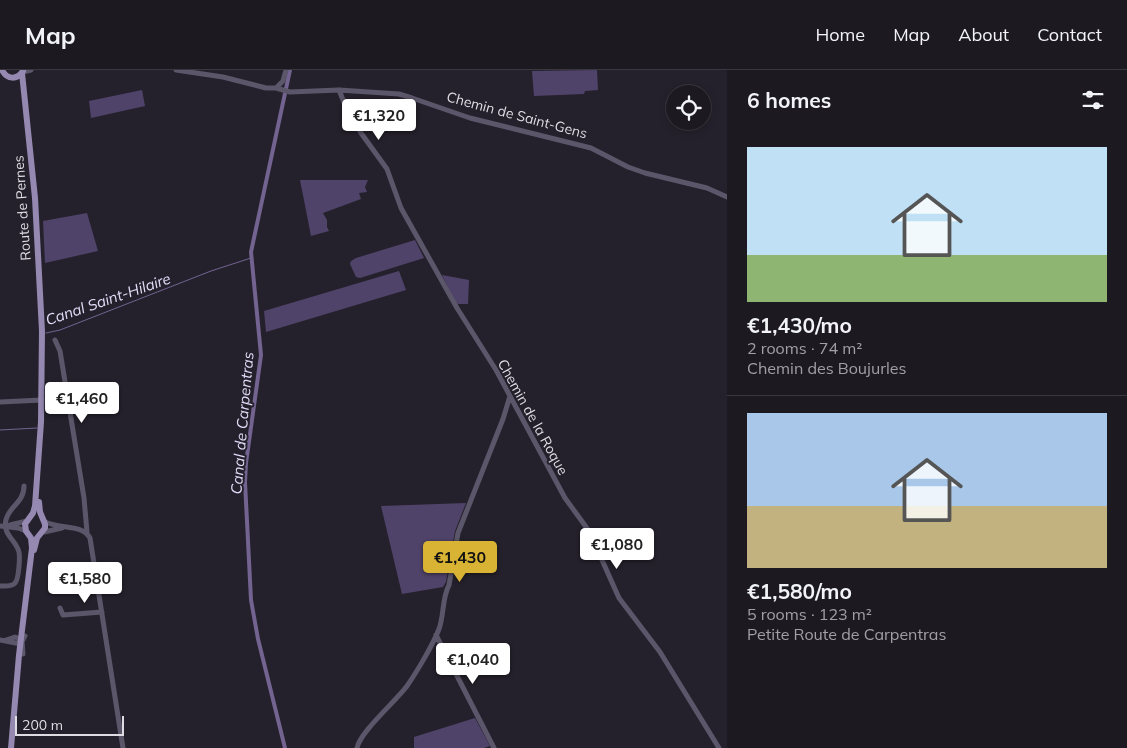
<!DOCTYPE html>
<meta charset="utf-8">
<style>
body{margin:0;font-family:Mulish,sans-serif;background:#25222a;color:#f1f3f6;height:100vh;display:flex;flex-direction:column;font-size:19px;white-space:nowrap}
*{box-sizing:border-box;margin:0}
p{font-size:16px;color:#a0a0a5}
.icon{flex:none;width:28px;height:28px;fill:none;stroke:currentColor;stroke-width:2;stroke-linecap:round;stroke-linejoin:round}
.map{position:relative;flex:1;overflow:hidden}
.panel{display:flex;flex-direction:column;background:#1c1921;width:400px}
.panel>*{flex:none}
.fabs{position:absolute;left:666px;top:15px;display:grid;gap:10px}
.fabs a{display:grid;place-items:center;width:45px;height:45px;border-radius:50%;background:#1c1921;box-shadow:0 2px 8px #0003,0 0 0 1px #3a383f;font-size:25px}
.scale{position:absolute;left:15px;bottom:12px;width:109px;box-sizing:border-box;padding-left:5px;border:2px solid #dfdde4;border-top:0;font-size:14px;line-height:18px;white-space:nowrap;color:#dfdde4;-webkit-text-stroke:4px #25212c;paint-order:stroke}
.price{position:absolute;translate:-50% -42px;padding:0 11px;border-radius:5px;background:#fff;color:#222;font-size:16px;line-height:32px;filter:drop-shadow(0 1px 2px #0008)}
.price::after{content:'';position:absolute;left:50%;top:30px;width:15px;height:11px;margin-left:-8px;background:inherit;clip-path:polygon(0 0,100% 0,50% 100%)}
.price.active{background:#d9b334;color:#111}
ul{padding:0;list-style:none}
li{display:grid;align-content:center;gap:10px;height:265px;padding:0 20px}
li+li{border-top:1px solid #3a383f}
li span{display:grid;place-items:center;height:155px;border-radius:0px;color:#555}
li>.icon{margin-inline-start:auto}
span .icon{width:90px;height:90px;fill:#fffc;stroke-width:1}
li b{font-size:21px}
h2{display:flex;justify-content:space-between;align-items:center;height:60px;padding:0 20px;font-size:21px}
header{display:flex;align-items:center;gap:30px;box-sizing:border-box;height:70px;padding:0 25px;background:#1c1921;border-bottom:1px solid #3a383f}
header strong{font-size:24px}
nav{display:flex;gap:28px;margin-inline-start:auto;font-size:18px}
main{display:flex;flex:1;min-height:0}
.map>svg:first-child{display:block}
</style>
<header>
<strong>Map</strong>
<nav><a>Home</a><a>Map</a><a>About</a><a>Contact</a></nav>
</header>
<main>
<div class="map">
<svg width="727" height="678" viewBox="0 0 727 678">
<rect width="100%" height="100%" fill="#25212c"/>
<path fill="#50436a" d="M597,0L598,20L585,21L584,24L534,26L532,1Z
M142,20L145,36L91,48L89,31Z
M300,110H368L365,117L367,122L359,123L361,129L323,143L327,150V157L329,161L311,166Z
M87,143L98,181L45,193L43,151Z
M415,170L424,188L360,208L356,207L350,194L351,191L356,188Z
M399,201L406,220L266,262L264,241Z
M442,205L469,210L468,234H458L455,231Z
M466,433L455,461L446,512L443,517L402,524L381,436Z
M475,648L490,676L484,678H414V667Z"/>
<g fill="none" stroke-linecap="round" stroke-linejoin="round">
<path stroke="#726391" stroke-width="1" d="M46,263L60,260L211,201L251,188
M0,360L37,358"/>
<path stroke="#726391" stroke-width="4" d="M285,678L258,569L251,530L245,412L246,393L261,285L251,182L290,0"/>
<path stroke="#5c566a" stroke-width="5" d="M176,0L223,7L266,18H276L290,22L339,20L399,24L412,28L470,48L591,78L628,97L645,103L707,118L727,127
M23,2L31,0
M276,18L283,11L286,0
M339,20L347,40L361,63L387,99L401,138L457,238L496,300L565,428L589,461L619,528L660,582L719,678
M55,270L60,281L84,428L87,462
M0,332L42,330
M44,451C58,460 82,453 90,468L123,678
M10,455L27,451
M0,456L18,458L26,461
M44,462L62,458
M65.5 501a4.5 4.5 0 1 1 9 0a4.5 4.5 0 1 1-9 0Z
M70,501H96
M0,516C5,516 12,517 15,513C19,509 20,487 19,482C16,470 2,464 6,450C9,436 24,433 24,416
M60,538L63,545L102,542
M436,565L494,678
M0,570L21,574L25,566
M6,570L15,567L22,570L23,584
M357,678C360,662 395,632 407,616C416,603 433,575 439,559C444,546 442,528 449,515L458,463L503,349L510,326"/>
<path stroke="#9588b1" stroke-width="6" d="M2,0C7,10 17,10 23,1
M34,480L37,468L45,458V454L40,442L39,432
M11,678L19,585L32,478L31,468L26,461L25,454L33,443L35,436L41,352L42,261L35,128L22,3"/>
</g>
<g text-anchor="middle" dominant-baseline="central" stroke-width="4" stroke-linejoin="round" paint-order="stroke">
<g font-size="14" fill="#dfdde4" stroke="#25212c">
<text transform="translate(517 45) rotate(15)">Chemin de Saint-Gens</text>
<text transform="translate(22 138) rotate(-94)">Route de Pernes</text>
<text transform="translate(533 347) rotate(61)">Chemin de la Roque</text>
</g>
<g font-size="15" font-style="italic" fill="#e4dcf9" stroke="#25212c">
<text transform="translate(108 229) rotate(-19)">Canal Saint-Hilaire</text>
<text transform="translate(242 353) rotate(-85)">Canal de Carpentras</text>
</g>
</g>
</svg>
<div class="fabs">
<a><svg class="icon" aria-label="locate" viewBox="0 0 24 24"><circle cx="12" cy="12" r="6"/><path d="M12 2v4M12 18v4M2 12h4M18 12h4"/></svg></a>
</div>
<div class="scale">200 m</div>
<b class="price" style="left:379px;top:71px">€1,320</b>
<b class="price" style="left:82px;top:354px">€1,460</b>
<b class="price" style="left:617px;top:500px">€1,080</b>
<b class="price active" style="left:460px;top:513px">€1,430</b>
<b class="price" style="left:85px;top:534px">€1,580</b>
<b class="price" style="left:473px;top:615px">€1,040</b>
</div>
<section class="panel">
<h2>6 homes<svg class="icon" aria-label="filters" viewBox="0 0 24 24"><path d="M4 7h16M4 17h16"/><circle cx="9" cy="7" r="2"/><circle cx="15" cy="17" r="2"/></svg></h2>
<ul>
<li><span style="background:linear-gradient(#bfe0f5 70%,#8fb573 0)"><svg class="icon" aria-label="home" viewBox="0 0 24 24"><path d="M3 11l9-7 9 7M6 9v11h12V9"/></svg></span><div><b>€1,430/mo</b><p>2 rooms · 74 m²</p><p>Chemin des Boujurles</p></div></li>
<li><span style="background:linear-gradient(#a9c7e8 60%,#c2b280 0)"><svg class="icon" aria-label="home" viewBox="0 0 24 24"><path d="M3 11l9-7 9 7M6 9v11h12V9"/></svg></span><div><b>€1,580/mo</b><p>5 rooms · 123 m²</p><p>Petite Route de Carpentras</p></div></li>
</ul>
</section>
</main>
